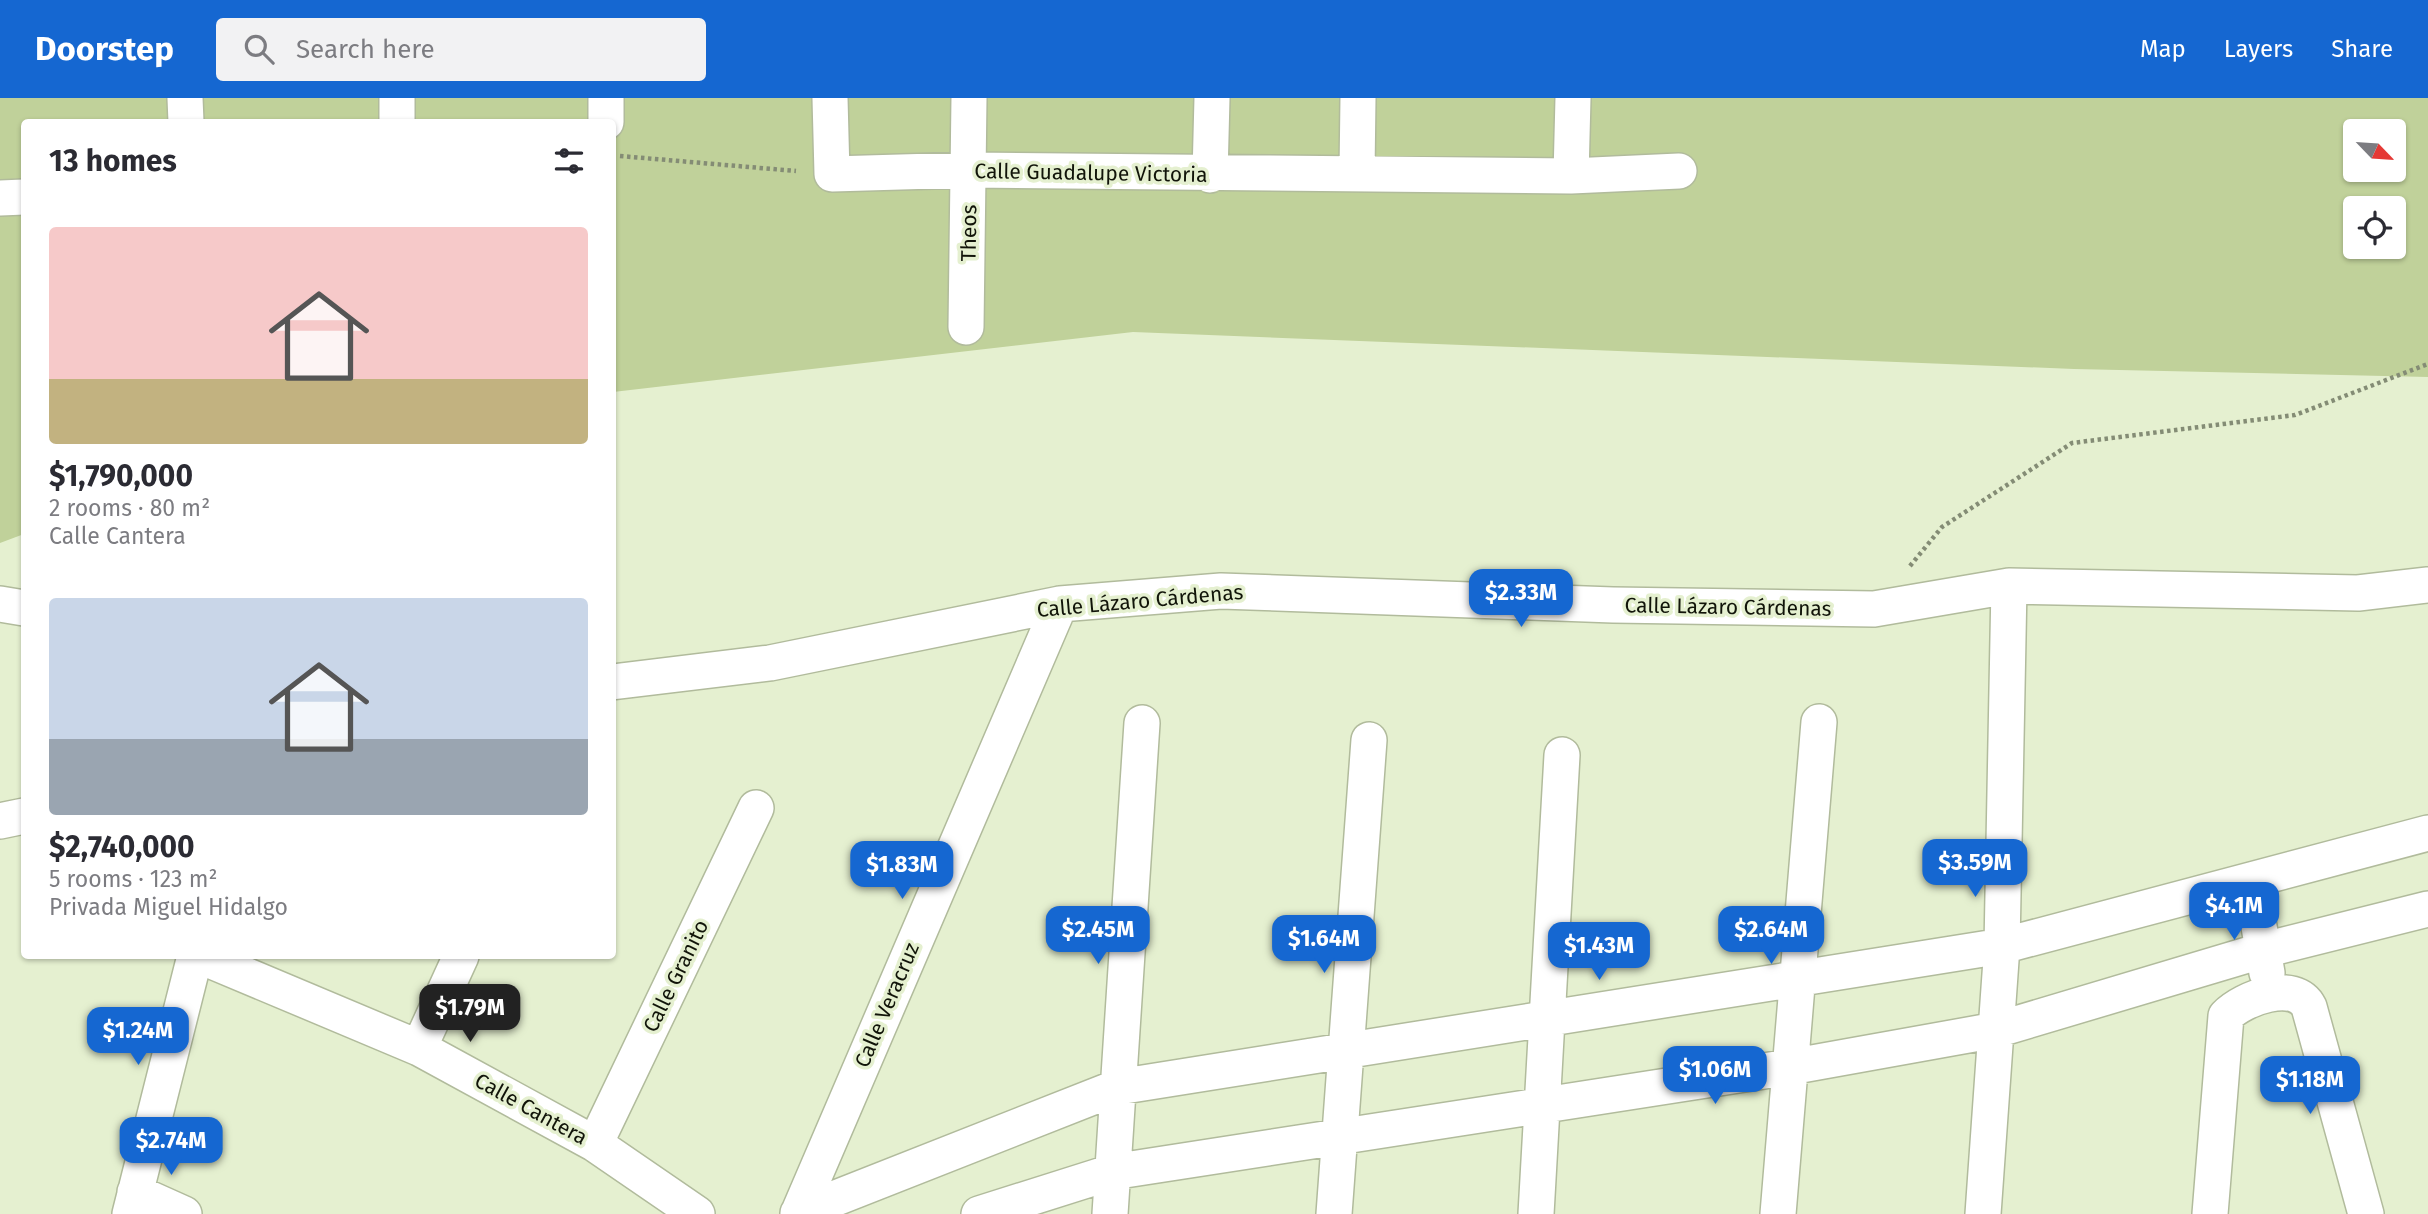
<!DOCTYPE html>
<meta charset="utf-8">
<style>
body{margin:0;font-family:"Fira Sans",sans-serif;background:#f2f2f3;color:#2b2b33;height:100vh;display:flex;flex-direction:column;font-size:26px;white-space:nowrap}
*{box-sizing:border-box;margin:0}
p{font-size:23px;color:#7c7c81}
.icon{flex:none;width:38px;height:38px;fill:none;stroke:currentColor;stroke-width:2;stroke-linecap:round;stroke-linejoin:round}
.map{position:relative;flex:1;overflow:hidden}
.panel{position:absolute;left:21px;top:21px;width:595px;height:840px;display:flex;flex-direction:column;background:#fff;border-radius:7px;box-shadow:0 2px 5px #0004}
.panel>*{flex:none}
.needle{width:46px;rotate:115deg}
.fabs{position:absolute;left:2343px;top:21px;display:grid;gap:14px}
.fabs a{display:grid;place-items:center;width:63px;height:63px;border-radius:7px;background:#fff;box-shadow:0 2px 5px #0004;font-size:35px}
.price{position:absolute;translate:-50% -60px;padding:0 16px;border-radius:14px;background:#1567d1;color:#fff;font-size:23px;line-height:46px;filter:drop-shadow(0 2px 4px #0008)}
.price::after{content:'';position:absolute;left:50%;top:42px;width:21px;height:16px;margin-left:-10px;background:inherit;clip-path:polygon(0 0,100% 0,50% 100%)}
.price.active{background:#222;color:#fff}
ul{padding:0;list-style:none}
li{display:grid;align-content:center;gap:14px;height:371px;padding:0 28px}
li span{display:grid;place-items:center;height:217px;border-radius:7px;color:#555}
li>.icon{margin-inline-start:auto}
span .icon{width:126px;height:126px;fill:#fffc;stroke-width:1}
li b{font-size:30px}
h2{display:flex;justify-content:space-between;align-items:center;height:84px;padding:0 28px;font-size:30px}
header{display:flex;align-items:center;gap:42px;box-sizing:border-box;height:98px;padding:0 35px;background:#1567d1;color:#fff}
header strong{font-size:33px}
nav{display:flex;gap:38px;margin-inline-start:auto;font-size:24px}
.search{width:490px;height:63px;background:#f2f2f3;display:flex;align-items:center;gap:18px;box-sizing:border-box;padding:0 24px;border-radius:7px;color:#7c7c81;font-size:26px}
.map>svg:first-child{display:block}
</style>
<header>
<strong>Doorstep</strong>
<div class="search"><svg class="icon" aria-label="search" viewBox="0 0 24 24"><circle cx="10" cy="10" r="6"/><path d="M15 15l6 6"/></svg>Search here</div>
<nav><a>Map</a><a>Layers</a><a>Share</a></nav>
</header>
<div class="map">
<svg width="2428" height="1116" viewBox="0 0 2428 1116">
<rect width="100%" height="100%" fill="#e5f0d0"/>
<path fill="#c0d19a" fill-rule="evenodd" d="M0,0H2428V279L2074,271L1133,234L613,294L612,24H24V436L0,445ZM2356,33H2394V72H2356ZM2356,110H2394V149H2356Z"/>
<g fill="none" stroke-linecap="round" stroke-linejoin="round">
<g stroke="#b1bb9c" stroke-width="38">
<path id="minor" d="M185,0L186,24
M397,0V24
M830,0L832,76L969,72L1571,78L1679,73
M606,24V0
M1357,74L1358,0
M1210,77L1212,0
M1571,78L1573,0
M0,100L24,99
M966,229L969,0
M0,506L24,510
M612,584L770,565L1060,506L1221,493L1613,507L1874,511L2009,488L2358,495L2428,487
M0,723L24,718
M2251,782L2267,875
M200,858L419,950L595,1046L697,1116
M419,950L461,858
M595,1046L756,710
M135,1094L184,1116
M798,1115L1118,989L2002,848L2428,735
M130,1116L195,858
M798,1116L1060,506
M979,1116L1112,1074L1790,969L1996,932L2264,852L2428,811
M1110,1116L1142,625
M1334,1116L1369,642
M1536,1116L1562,657
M1778,1116L1819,624
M1983,1116L2002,848L2009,488
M2210,1116L2226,918C2243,900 2295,881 2309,909L2366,1116"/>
</g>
<path stroke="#848c75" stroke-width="4.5" stroke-dasharray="3.5 3.5" stroke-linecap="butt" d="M620,58L796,73
M1910,468L1942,429L2072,345L2295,317L2428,266"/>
<use href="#minor" stroke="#fff" stroke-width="35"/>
</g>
<g text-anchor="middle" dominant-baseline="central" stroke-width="7" stroke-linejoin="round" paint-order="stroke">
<g font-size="21" fill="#111409" stroke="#e5f0d0">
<text transform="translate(1091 75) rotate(1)">Calle Guadalupe Victoria</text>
<text transform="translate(969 135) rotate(-89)">Theos</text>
<text transform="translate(1140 503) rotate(-5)">Calle Lázaro Cárdenas</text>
<text transform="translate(1728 509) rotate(1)">Calle Lázaro Cárdenas</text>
<text transform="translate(676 878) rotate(-64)">Calle Granito</text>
<text transform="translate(887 907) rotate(-67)">Calle Veracruz</text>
<text transform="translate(531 1011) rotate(29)">Calle Cantera</text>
</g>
</g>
</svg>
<div class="fabs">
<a><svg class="needle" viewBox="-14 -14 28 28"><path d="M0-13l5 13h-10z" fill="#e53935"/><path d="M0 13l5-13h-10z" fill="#7c7c81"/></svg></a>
<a><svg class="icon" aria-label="locate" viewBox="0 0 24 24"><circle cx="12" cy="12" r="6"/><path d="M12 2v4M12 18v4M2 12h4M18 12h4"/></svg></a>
</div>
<b class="price" style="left:1521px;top:531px">$2.33M</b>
<b class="price" style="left:1975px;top:801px">$3.59M</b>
<b class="price" style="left:902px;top:803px">$1.83M</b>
<b class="price" style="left:2234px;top:844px">$4.1M</b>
<b class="price" style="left:1098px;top:868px">$2.45M</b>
<b class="price" style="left:1771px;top:868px">$2.64M</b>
<b class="price" style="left:1324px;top:877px">$1.64M</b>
<b class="price" style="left:1599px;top:884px">$1.43M</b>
<b class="price active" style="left:470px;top:946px">$1.79M</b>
<b class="price" style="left:138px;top:969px">$1.24M</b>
<b class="price" style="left:1715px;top:1008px">$1.06M</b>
<b class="price" style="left:2310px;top:1018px">$1.18M</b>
<b class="price" style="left:171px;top:1079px">$2.74M</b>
<section class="panel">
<h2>13 homes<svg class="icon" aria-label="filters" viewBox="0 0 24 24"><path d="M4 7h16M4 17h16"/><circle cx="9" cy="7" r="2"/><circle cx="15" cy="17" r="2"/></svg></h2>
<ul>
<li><span style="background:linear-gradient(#f6c9c9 70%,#c2b280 0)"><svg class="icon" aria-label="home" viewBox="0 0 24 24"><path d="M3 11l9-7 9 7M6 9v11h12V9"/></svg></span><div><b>$1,790,000</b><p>2 rooms · 80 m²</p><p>Calle Cantera</p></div></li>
<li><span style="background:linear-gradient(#c9d6e8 65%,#9aa5b1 0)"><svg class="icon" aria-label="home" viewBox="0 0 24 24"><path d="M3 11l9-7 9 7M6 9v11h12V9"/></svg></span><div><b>$2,740,000</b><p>5 rooms · 123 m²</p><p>Privada Miguel Hidalgo</p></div></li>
</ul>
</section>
</div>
